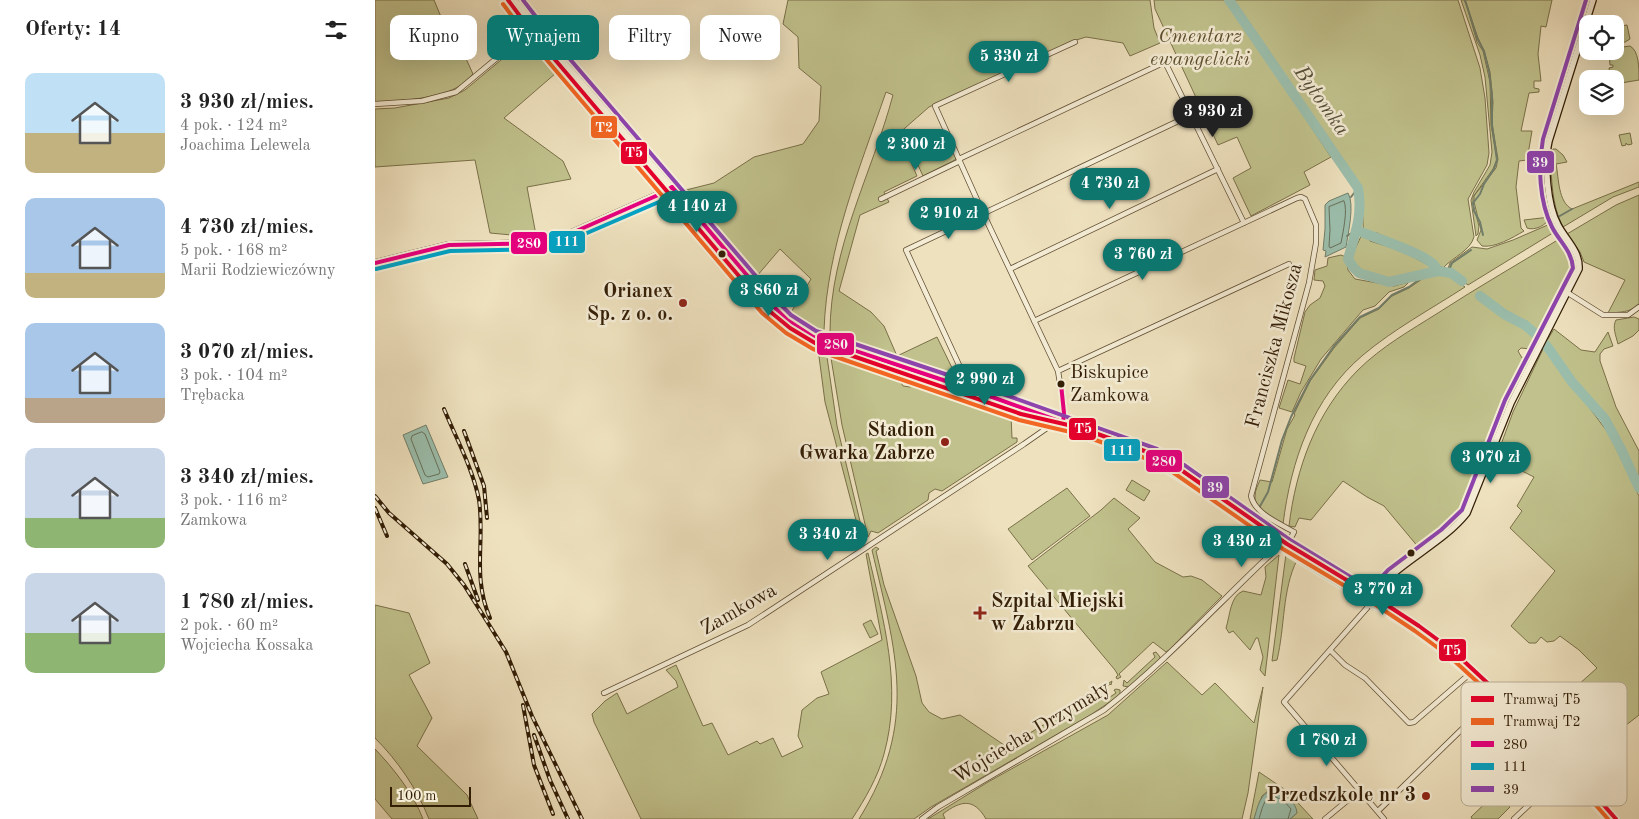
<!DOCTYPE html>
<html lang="pl">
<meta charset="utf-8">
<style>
body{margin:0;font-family:"Old Standard TT",serif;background:#f6f6f6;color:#222;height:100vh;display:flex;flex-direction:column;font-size:19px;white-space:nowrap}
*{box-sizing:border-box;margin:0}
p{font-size:16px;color:#767676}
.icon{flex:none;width:28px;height:28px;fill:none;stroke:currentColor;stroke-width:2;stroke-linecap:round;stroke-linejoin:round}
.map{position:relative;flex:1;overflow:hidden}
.sheet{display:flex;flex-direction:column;background:#fff;width:375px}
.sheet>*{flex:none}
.top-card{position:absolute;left:15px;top:15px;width:475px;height:45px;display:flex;gap:10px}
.buttons{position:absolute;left:1204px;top:15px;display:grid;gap:10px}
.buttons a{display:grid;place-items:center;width:45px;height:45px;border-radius:10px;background:#fff;box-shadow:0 5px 20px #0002;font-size:25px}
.scale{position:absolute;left:15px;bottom:12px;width:81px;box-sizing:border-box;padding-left:5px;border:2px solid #331e06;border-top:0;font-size:14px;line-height:18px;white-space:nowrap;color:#331e06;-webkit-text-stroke:4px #f4ecd5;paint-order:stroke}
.price{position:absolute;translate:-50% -42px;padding:0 11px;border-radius:18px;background:#0f766e;color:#fff;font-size:16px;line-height:32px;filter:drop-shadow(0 1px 2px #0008)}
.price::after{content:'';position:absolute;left:50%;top:30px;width:15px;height:11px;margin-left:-8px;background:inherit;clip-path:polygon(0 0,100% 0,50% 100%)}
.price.current{background:#222;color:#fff}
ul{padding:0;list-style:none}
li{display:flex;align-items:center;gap:15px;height:125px;padding:0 25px}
li span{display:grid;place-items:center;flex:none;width:140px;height:100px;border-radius:10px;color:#555}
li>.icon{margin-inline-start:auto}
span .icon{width:60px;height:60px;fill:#fffc;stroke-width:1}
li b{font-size:21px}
h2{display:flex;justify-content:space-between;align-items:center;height:60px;padding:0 25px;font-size:21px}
.chip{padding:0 18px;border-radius:10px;background:#fff;box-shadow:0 5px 20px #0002;font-size:18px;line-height:45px}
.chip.current{background:#0f766e;color:#fff}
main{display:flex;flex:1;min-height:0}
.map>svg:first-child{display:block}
</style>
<main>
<section class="sheet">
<h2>Oferty: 14<svg class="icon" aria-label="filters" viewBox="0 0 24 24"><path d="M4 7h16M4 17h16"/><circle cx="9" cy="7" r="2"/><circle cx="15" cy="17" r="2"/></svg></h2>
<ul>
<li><span style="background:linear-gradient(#bfe0f5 60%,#c2b280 0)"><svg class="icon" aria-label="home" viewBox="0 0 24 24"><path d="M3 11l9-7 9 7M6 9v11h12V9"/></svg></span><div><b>3 930 zł/mies.</b><p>4 pok. · 124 m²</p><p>Joachima Lelewela</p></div></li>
<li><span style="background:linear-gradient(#a9c7e8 75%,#c2b280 0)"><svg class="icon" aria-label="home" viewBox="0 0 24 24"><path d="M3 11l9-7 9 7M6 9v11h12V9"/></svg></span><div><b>4 730 zł/mies.</b><p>5 pok. · 168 m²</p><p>Marii Rodziewiczówny</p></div></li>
<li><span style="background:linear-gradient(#a9c7e8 75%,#b9a48a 0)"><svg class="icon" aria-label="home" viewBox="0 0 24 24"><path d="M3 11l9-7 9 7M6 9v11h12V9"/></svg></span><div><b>3 070 zł/mies.</b><p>3 pok. · 104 m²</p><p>Trębacka</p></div></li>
<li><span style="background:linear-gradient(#c9d6e8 70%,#8fb573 0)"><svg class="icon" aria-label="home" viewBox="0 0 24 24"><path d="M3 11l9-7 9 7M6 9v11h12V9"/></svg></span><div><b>3 340 zł/mies.</b><p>3 pok. · 116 m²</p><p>Zamkowa</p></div></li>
<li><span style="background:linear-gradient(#c9d6e8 60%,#8fb573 0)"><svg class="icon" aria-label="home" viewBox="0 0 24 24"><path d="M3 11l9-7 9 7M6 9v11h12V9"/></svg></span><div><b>1 780 zł/mies.</b><p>2 pok. · 60 m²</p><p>Wojciecha Kossaka</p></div></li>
</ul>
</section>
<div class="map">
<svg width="1264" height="819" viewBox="0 0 1264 819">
<rect width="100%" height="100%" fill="#eee1be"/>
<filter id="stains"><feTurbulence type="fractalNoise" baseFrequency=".004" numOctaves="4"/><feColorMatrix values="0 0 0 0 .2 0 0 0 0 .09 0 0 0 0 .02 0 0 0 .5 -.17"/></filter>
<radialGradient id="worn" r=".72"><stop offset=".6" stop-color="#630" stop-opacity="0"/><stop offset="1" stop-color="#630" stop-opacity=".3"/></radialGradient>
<path fill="#c0c18c" stroke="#7a7049" d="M0,0H59L76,41L82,39L98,74C94,78 90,82 86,85C66,99 24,101 0,102Z
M413,0H775L779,28L785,43L755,56L748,43L711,37L698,41L554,107L506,149L528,144L542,176L509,192L514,202L485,215L464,291L496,312L509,326L522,356L562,337L582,378L473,340L455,333C455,248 497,174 518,95L511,92C484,170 452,247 449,330L443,332L428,324L415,314L436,279L405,249L382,276L342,232L307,191L339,183L379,157L428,144L444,121L446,86L424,68L423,37L408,24Z
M779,0H852L956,157L929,172L935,185L876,216L858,178L876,168L862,137L843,145L780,9Z
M857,0H1083L1105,68L1110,98L1114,153L1112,165L1093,199L1099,237C1095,251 1078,257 1068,268L1040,251L1002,233L989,232C986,219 991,200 984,186Z
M1086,0H1089L1092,6L1102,42L1108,51L1115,82L1116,125L1122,159L1118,169L1098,197V204L1104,226L1103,234L1101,236L1096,200L1099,192L1115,165L1117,152L1110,77L1105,55Z
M1090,0H1177L1171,27L1166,26L1163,54L1166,81H1159V88L1164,89V92L1154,93L1146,131H1157L1152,160L1144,161L1141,187L1146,228L1149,231C1137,238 1120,248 1107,246L1102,240L1106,230L1099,202V196L1121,168L1123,159L1117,124L1118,102L1115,72L1109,51L1103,38Z
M1252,25L1255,39L1250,42L1240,44V27Z
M158,41L181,73L129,118L188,161L196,179L152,187L161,235L158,237L115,233L100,160L0,167V109L20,108L74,98L90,90L138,50Z
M1255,46C1264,51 1264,67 1264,80L1240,84V79H1236L1234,68L1238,67V65H1235L1234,51H1240V48Z
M1255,133L1257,144L1253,145L1251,143V145L1247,146L1244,135Z
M573,139L581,157L580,160L548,176L538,154Z
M1178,149H1181L1188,155L1192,162L1181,164C1184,179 1183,202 1197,209L1264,182V187L1238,197L1188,227C1176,204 1177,179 1175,154Z
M1264,195V304C1255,313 1245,312 1233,313L1250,280L1209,262L1205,252L1192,234L1241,205Z
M1175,217C1172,225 1160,231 1152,228L1149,220Z
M1175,224H1177L1181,231L1093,285L1076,272L1072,271L1075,263L1097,247L1112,249L1138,240Z
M987,234L992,235L995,241L1024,250L1057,267L1058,269C1049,274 1026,280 1016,280C1002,280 983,271 975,260Z
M1186,238C1201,260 1202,264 1189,287V290C1186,296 1179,300 1180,308L1155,349L1146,348L1143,351L1147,358L1152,357L1115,438L1093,503L1085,514L1073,526L1044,548L1009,506L992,497L968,481L936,520L924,518L920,527L914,526C921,468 941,412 983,370C1006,347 1036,330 1063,313C1103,287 1145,263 1186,238Z
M966,255L971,257L973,270L980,279L1019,286L1034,282L1029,287L1014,292L1000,306L988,310L946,359L926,392L917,412L904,408L913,380L925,384L931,366L919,362V358L930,312L935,305L945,298L950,286L948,281L939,280L940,270L952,266L953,258Z
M1063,273L1076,276L1090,287C1056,309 1019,329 988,355C937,398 916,461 908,524C899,518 879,509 880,496C880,490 883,485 885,480L897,482L912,429L920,415L919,414L935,381L959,348L985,318L1004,309L1017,296L1034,288L1053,275Z
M1259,317L1264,319V330L1258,336L1243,344C1241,336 1237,327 1241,320Z
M1179,329L1206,350L1220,352L1233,332L1238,346L1229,349L1225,354V361L1241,407L1264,451V479L1230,417L1199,381L1171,342Z
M1169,347L1234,434L1264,496V715L1250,726L1239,713L1218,733L1201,715L1217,700L1203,685L1222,668L1204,650L1185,636L1179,641L1172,642L1166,637L1161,643H1154L1136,626L1180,571L1135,528L1147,511L1142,506L1159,477L1121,458L1138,412Z
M443,349L451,350L462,426L489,538L487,543L450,402Z
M455,352L504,372L524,379L528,386L535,387L541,384L562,389L636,415L637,438H642V442L567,491L560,489L554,493L553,500L503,533L496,531L493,537L467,425Z
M757,480L775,491L769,501L751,490Z
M692,488L715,516L657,560L633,529Z
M739,498L765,518L753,529L780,562L808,577L816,576L827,580L847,596L794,650L791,652L778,642L744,674L746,677L742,679L741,677L743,675L740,670L653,566L726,510Z
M501,547L504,549L501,551L509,585L541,676L547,703L554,712L567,719L585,715L632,747L706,702L737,681L736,685L735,684L722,693L729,701L741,693L739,690L741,689L745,690V695L717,714L556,807L539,819H484C544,722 521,653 497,550Z
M493,553C508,619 528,686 509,754C503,777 490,799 477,819H266L219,722L217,714L230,701L242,693L252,714L303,687L301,681L291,670L301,665L328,726L337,723L353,755L382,741L385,744L398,738L407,757L428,747L423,736L427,710L442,698L454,694L446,672L507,640L491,554Z
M911,554L922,560C907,590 910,627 902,660L897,661Z
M904,555L890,676L885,670L888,657L883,638H881L875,650L858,631L854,633L851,628C855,616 855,596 868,591L886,595L891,577L890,567Z
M0,605L34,613L55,663L34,675L57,718L42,746L92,795L103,819H54C42,789 23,761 0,738Z
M496,620L503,634L495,638L488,624Z
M781,652L785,657V659L754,687L748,686L749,680L752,683L780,657L778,653Z
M792,662L827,695L840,683L879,723L888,687L873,793L867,819H611C599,798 586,800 568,814L570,819H553L613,782L733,715Z
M0,749C19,769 38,793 48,819H17L0,799Z
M884,772L912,791L938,819H915L922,813L915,799L901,790L893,791L887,796L879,819H875Z
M1121,793L1135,807L1123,819H1097L1096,817Z"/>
<path fill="#9bbeac" stroke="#717e6a" d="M973,193C980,204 973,234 971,247L950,257L951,251L948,250L950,229V205L954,201Z
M51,425L73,477L48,484L28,435Z
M901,790C910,796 921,801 922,813L915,819H879C883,806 885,791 901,790Z"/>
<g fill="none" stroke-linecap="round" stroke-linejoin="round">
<path stroke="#676e59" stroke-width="1" d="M969,201C973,210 968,232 966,243L955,248L954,246L955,230L954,207Z
M47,432L50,434L65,472L64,474L53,477L50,475L36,439L37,436Z
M884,819C887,810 890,790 903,798C909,801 912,804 916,809L913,819"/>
<path stroke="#717e6a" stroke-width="2" d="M1090,0L1102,38L1109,51L1114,71L1117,96V125L1122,160L1119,169L1109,184L1105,194L1098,203L1099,211L1105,222L1108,235
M976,197L983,188
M1183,217L1197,209
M972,236L981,230
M1073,272L1077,263L1096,250
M884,508L893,492L907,440L916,417L935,380L959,346L985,317L1004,308L1017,295L1034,287L1053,273
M881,512L882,511"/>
<path stroke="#9bbeac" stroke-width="10" d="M854,0L983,188C988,215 980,234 973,259L978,267L984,273L1014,282L1063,271L1076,273L1087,281
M981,230C998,237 1048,253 1059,265C1061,267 1062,269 1063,271
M1105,296L1129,314L1150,325L1163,336L1174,349L1197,382L1230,419L1246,449L1264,488"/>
<g stroke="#624f34" stroke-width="6">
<path id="street" d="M0,104L47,101L81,92L128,53L163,31
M584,159L790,62L869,223
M506,199L585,161
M635,269L843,169
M1193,293L1228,315H1253L1264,307
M659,321L922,198L926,197L930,199L941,225V243L934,283L876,496C880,514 904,523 919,532L912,545
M683,371L914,264
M592,388L590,378L531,250L816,115
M688,423V402L683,371L608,213L560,106L700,42
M997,597L992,608L909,702L1009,819
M956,651L970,665L990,678L1034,723L1039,722L1098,671
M229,693L373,625L649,444L672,428L677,419
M1003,811L1123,694
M547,819L563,807L729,710C789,663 841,606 896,554L906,541
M950,819L985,790
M1139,819L1194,767"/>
</g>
<g stroke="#331e06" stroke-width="8">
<path id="secondary" d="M140,0L177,48L399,307L412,320L438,337L592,388L770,451L788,459C831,486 870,519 913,546C967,580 1025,610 1075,651C1137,701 1187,761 1240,819
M0,263L74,245L174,243L290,192L297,187
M997,597C1019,564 1067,545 1092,513L1136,403L1204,269C1205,251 1191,240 1183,225C1172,205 1169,163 1174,141L1218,0"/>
</g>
<use href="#street" stroke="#f4ecd5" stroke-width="4.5"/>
<use href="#secondary" stroke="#f4ecd5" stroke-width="5.5"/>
<g stroke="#331e06" stroke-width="4">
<path id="rail" d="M69,409C81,438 98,469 104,500C110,541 97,577 115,618
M89,431L109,486L112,518
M0,496L14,513L72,564L89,585L113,623L131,652L157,716L207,819
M0,508L12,536
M90,564L103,600
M148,705L159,765L178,814
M159,735L175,780L193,819"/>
</g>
<use href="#rail" stroke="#f4ecd5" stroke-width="2" stroke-dasharray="5.5" stroke-linecap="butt"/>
<g stroke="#f4ecd5" stroke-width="8">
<path id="bus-1" d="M297,187L399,307L412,320L438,337L592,388L779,455L805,470L912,545L1044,627L1077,652L1159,728L1240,819
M0,263L74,245L174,243L290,192L297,187
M686,384L689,413L688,423"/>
</g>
<g stroke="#f4ecd5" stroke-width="8">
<path id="bus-2" d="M292,191L395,311L408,325L436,343L590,394L776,461C822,487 864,520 908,550C962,586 1023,615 1073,657C1131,706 1181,762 1232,819
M1,269L75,251L175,249L293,198L301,192"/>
</g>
<g stroke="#f4ecd5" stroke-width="8">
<path id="bus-3" d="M148,0L182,44L404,303L416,315L441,331L594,382L782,449L809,465L915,540L1000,592
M992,593L1013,570L1066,530L1087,510L1130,400L1198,268C1197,251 1184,241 1177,227C1164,201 1163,167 1168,139L1211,0"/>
</g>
<use href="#bus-1" stroke="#e5007d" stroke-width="4"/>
<use href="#bus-2" stroke="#03a2c4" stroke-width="4"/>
<use href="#bus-3" stroke="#8e44ad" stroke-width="4"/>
<g stroke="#f4ecd5" stroke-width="8">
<path id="tram-1" d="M133,0L159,35L392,309L415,328L440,343L646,414L706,428L789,458L912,544L998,596L1044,626L1078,651L1160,727L1241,819"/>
</g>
<g stroke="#f4ecd5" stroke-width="8">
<path id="tram-2" d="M128,4L154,39L387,313L411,333L438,349L644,420L704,434L786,464L908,549L995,601L1040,631L1074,656L1156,731L1233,819"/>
</g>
<use href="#tram-1" stroke="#e4002b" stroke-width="4"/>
<use href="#tram-2" stroke="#f26522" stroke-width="4"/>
</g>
<g fill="#331e06" stroke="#f4ecd5" stroke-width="2">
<circle cx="347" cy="254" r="4.5"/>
<circle cx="686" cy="384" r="4.5"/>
<circle cx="1036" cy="553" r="4.5"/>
</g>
<g fill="#8f2418" stroke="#f4ecd5" stroke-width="2">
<circle cx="308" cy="303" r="5"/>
<circle cx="570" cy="442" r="5"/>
<path d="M602.5 605.5h5v5h5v5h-5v5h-5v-5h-5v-5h5z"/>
<circle cx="1051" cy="796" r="5"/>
</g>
<g text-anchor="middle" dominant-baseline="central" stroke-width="5" stroke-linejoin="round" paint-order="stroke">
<g font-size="19" fill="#331e06" stroke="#f4ecd5" text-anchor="start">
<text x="695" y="373">Biskupice<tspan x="695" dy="23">Zamkowa</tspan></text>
</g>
<g font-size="20" font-style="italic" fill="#5d4f2e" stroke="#f4ecd5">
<text x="825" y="37">Cmentarz<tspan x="825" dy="23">ewangelicki</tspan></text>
</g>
<g font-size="20" font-weight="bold" fill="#331e06" stroke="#f4ecd5" text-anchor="end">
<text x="298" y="292">Orianex<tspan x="298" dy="23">Sp. z o. o.</tspan></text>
<text x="560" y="431">Stadion<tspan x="560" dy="23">Gwarka Zabrze</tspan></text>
<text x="616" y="602" text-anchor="start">Szpital Miejski<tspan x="616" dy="23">w Zabrzu</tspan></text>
<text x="1041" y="796">Przedszkole nr 3</text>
</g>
<g font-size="20" fill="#331e06" stroke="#f4ecd5">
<text transform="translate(900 346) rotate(-75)">Franciszka Mikosza</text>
<text transform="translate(364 610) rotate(-30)">Zamkowa</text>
<text transform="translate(657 733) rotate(-31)">Wojciecha Drzymały</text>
</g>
<g font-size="21" font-style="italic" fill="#524e38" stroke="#f4ecd5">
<text transform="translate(946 101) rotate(55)">Bytomka</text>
</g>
</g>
<rect x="1086" y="682" width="166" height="124" rx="8" fill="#f4ecd5" stroke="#baae97" stroke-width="1"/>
<rect x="1096" y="696" width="23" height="6" fill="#e4002b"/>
<rect x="1096" y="718" width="23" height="7" fill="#f26522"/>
<rect x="1096" y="741" width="23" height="6" fill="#e5007d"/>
<rect x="1096" y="763" width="23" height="7" fill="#03a2c4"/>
<rect x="1096" y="786" width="23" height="6" fill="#8e44ad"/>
<g font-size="14" fill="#331e06">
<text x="1128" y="704">Tramwaj T5</text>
<text x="1128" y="726">Tramwaj T2</text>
<text x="1128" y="749">280</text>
<text x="1128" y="771">111</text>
<text x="1128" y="794">39</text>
</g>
<g stroke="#f4ecd5" stroke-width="2">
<rect x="215" y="115" width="28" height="24" rx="5" fill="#f26522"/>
<rect x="245" y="141" width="28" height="24" rx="5" fill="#e4002b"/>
<rect x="1151" y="150" width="29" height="24" rx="5" fill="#8e44ad"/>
<rect x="173" y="230" width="38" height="24" rx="5" fill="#03a2c4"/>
<rect x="135" y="231" width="38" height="24" rx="5" fill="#e5007d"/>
<rect x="441" y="332" width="39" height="24" rx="5" fill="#e5007d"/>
<rect x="693" y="417" width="29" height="24" rx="5" fill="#e4002b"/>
<rect x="728" y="438" width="38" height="24" rx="5" fill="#03a2c4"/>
<rect x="770" y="449" width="38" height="24" rx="5" fill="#e5007d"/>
<rect x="826" y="475" width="29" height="24" rx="5" fill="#8e44ad"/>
<rect x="1063" y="638" width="29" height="24" rx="5" fill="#e4002b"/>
</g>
<g font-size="14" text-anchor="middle" font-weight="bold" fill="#fff">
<text x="229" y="132">T2</text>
<text x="259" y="157">T5</text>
<text x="1165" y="167">39</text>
<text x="192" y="246">111</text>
<text x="154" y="248">280</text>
<text x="461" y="349">280</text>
<text x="708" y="433">T5</text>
<text x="747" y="455">111</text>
<text x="789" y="466">280</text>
<text x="840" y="492">39</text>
<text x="1077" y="655">T5</text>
</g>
<rect width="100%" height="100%" filter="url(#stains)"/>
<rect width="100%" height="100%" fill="url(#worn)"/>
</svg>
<div class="buttons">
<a><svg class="icon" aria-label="locate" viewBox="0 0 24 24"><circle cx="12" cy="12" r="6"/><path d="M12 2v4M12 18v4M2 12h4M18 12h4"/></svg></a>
<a><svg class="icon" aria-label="layers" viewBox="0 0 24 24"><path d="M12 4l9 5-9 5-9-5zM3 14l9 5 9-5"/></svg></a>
</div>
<div class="scale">100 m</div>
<b class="price" style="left:634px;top:83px">5 330 zł</b>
<b class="price current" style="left:838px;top:138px">3 930 zł</b>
<b class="price" style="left:541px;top:171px">2 300 zł</b>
<b class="price" style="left:735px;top:210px">4 730 zł</b>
<b class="price" style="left:322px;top:233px">4 140 zł</b>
<b class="price" style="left:574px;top:240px">2 910 zł</b>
<b class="price" style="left:768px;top:281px">3 760 zł</b>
<b class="price" style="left:394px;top:317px">3 860 zł</b>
<b class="price" style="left:610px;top:406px">2 990 zł</b>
<b class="price" style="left:1116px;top:484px">3 070 zł</b>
<b class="price" style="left:453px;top:561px">3 340 zł</b>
<b class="price" style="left:867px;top:568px">3 430 zł</b>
<b class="price" style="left:1008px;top:616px">3 770 zł</b>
<b class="price" style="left:952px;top:767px">1 780 zł</b>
<div class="top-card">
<a class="chip">Kupno</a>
<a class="chip current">Wynajem</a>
<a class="chip">Filtry</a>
<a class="chip">Nowe</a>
</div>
</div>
</main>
